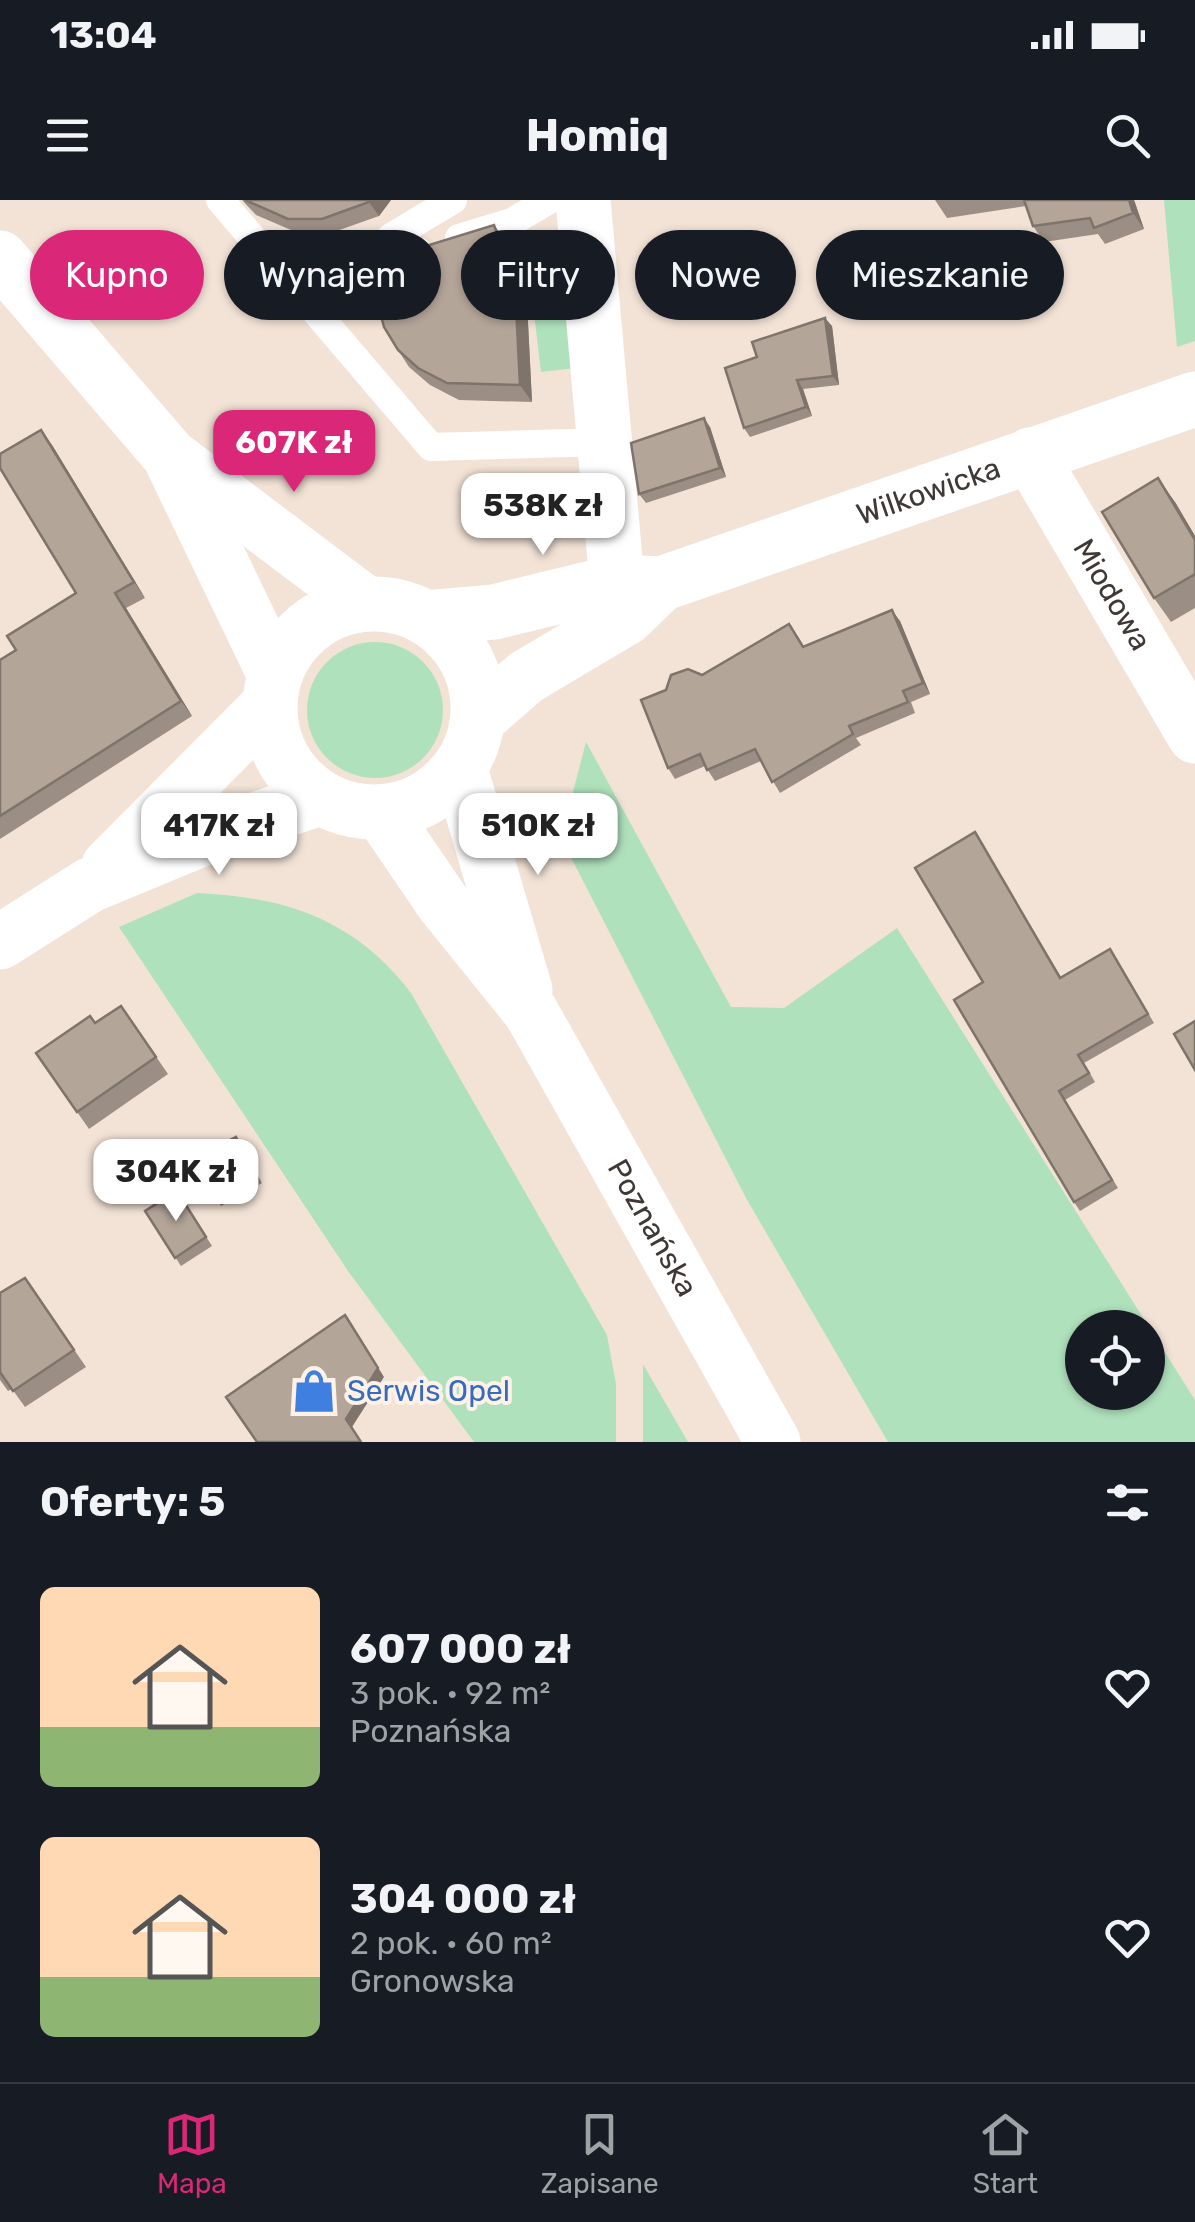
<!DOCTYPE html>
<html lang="pl">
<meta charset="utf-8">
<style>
body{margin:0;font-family:Rubik,sans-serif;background:#20242c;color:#f1f3f6;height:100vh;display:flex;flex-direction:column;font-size:38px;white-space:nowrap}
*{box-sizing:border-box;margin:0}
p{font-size:32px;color:#9ea1a6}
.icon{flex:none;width:55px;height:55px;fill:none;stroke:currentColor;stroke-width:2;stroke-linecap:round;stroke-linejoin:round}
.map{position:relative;height:1242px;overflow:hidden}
.side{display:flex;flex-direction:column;background:#171b24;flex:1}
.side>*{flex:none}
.hud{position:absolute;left:30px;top:30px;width:1135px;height:90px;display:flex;gap:20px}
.buttons{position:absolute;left:1065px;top:1110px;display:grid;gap:20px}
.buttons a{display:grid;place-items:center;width:100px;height:100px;border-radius:50%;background:#171b24;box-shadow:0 2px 8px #0004;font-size:50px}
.price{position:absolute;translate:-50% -85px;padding:0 22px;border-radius:20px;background:#fff;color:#222;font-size:32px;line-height:65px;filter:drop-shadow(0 2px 5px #0008)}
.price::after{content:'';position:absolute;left:50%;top:60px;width:30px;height:22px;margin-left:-15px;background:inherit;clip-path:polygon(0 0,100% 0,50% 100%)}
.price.current{background:#db2777;color:#fff}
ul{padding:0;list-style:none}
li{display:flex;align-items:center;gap:30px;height:250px;padding:0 40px}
li span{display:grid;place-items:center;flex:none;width:280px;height:200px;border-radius:15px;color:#555}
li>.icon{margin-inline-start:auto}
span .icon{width:120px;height:120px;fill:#fffc;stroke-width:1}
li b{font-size:42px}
h2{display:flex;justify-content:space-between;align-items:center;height:120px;padding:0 40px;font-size:42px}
.pill{padding:0 35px;border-radius:45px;background:#171b24;box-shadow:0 2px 8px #0004;font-size:35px;line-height:90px}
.pill.current{background:#db2777;color:#fff}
.status{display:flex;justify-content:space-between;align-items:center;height:70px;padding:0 50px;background:#171b24;direction:ltr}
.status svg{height:28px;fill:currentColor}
header{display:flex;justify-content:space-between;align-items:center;height:130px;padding:0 40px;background:#171b24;font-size:45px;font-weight:700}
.tab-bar{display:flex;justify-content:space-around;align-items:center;height:140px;border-top:2px solid #363941;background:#171b24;font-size:28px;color:#9ea1a6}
.tab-bar a{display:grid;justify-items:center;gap:5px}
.tab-bar .current{color:#db2777}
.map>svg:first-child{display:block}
</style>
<div class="status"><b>13:04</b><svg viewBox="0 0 49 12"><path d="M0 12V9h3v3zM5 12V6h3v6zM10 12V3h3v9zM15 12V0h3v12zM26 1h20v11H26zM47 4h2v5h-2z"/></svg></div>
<header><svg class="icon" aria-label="menu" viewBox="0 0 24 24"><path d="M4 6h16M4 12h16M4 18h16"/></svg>Homiq<svg class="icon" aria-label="search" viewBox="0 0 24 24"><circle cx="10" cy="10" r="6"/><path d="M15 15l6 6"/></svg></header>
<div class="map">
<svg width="1195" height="1242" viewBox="0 0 1195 1242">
<rect width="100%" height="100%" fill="#f3e3d7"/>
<path fill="#b0e1bd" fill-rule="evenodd" d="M1164,0H1195V141L1177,147Z
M567,92L576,168L541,172L532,96Z
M307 510a68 68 0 1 1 136 0a68 68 0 1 1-136 0Z
M586,542L731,807L784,808L897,728L1195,1200V1242H888L746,998L561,638ZM1082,1128H1148V1192H1082Z
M197,693C287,697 355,720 411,793L607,1135L616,1184V1242H474L348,1071L119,727Z
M643,1164L688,1242H643Z"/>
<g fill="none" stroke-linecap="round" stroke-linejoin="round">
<path stroke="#fff" stroke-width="28" d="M220,0L431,247L604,242
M459,38L512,22L549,0
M364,67L418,51
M295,87L364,67L391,37L453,0"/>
<g stroke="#fff" stroke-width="55">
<path d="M583,0L617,382"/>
<path id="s1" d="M1030,255L1195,536"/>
</g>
<g stroke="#fff" stroke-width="55">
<path d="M0,58L170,256L366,404"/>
<path d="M173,263L275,475"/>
<circle cx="374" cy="508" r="104"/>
<path id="s2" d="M426,418L494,412L617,382L661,384L1195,199"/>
<path d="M479,518L526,477L627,417L661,384"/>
<path d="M460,569L525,790"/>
<path id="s3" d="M381,612L443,703L531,812L773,1242"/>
<path d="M109,666L269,505"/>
<path d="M0,742L90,685L213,634L320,598"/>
</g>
</g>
<path fill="#9b8e84" d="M242,0H391L379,16L331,33H298L256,15Z
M935,0H1134L1144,29L1105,44L1098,34L1044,42L1033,26L1026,6L947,18Z
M494,25L506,42L527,103L532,202L459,200L430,185L409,167L398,150Z
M832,126L839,185L803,189L812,216L750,237L744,228L757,157Z
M710,227L726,277L646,303L639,294Z
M52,245L145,398L126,408L192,516L0,639V460L16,450L76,393Z
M1175,302L1195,336V408L1171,422L1154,398Z
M900,421L930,494L911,502L915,513L856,538L861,545L780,593L761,561L715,581L705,566L675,579L668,568L666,490L797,435L804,447Z
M975,632L1061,777L1110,749L1154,823L1084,863L1095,882L1065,900L1118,988L1080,1011L1074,1002L983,782Z
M121,806L168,874L89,929L36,853L95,823Z
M236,937L262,983L221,1006L215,997Z
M177,991L212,1046L181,1066L145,1011Z
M25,1078L86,1167L25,1207L12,1189L8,1191L0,1180V1093Z"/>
<path fill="#7e746b" d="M371,0H391L379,16L369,2Z
M1129,0H1134L1144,29L1133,13Z
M494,25L506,42L527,103L532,202L520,185Z
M825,118L832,126L839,185L833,176Z
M797,180L803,189L812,216L806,207Z
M704,218L710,227L726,277L720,268Z
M41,230L52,245L145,398L134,382Z
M1158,278L1175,302L1195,336V340Z
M115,393L126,408L192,516L181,501Z
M892,410L900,421L930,494L923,483Z
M351,1124L384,1177L352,1227L346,1219Z"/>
<path fill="#b4a599" stroke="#7e746b" stroke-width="2.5" d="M245,0H371L369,2L322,19H288Z
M1024,0H1129L1133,13L1094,28L1090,18L1033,26Z
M494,25L515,86L520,185L447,183L418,168L398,150L384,127L377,100L379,70L387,58Z
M825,118L833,176L797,180L806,207L744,228L725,168L757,157L752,142Z
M704,218L720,268L639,294L631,243Z
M41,230L134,382L115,393L181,501L0,616V460L16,450L7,436L76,393L0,268V254Z
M1158,278L1195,340V374L1154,398L1102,312Z
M892,410L923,483L903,491L908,502L849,526L853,534L772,582L755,549L707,570L700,554L668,568L641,500L666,490L671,475L688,469L702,475L789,424L803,447Z
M975,632L1060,778L1110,749L1148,814L1078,855L1089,873L1059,891L1112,980L1074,1002L954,800L983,782L915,668Z
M121,806L156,857L77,912L36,853L90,816L95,823Z
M1195,821V870L1174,834Z
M236,937L256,974L215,997L194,959Z
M177,991L206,1037L175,1058L145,1011Z
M25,1078L74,1150L13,1191L0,1172V1093Z
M345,1115L378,1168L346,1219L361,1242H257L226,1197Z"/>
<defs>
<g id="shop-bare" transform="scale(3.45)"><path d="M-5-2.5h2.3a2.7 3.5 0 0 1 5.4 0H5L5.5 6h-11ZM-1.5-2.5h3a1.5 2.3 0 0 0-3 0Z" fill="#3f7fe0" stroke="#fef1e7" stroke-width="2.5" paint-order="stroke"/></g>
</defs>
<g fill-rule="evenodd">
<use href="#shop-bare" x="314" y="1191"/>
</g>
<g text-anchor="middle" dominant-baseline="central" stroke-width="8" stroke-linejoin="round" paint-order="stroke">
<g font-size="30" fill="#3f3834" stroke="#fef1e7">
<text stroke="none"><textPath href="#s2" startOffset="522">Wilkowicka</textPath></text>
<text stroke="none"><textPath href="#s1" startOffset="162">Miodowa</textPath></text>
<text stroke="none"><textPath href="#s3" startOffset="498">Poznańska</textPath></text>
</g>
<g font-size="30" fill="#366cbe" stroke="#fef1e7" text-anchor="start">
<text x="347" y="1191">Serwis Opel</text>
</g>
</g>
</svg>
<div class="buttons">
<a><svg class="icon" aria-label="locate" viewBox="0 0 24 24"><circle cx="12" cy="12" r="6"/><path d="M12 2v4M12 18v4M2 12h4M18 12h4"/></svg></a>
</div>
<b class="price current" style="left:294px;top:295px">607K zł</b>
<b class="price" style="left:543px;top:358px">538K zł</b>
<b class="price" style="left:219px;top:678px">417K zł</b>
<b class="price" style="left:538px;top:678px">510K zł</b>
<b class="price" style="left:176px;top:1024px">304K zł</b>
<div class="hud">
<a class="pill current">Kupno</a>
<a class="pill">Wynajem</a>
<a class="pill">Filtry</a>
<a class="pill">Nowe</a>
<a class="pill">Mieszkanie</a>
</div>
</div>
<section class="side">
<h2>Oferty: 5<svg class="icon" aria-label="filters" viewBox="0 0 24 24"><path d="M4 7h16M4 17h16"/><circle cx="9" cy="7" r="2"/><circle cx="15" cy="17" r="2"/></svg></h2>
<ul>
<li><span style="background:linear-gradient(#ffd9b3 70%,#8fb573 0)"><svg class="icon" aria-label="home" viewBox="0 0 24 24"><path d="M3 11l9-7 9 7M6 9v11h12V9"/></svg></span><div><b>607 000 zł</b><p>3 pok. · 92 m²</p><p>Poznańska</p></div><svg class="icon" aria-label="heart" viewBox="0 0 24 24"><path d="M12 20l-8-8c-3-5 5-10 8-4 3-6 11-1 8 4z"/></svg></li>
<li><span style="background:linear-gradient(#ffd9b3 70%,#8fb573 0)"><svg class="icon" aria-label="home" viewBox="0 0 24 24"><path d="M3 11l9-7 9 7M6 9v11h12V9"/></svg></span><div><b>304 000 zł</b><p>2 pok. · 60 m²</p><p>Gronowska</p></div><svg class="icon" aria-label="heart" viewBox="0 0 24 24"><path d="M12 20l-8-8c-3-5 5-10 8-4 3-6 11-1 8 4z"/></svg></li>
</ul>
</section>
<nav class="tab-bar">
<a class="current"><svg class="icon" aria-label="map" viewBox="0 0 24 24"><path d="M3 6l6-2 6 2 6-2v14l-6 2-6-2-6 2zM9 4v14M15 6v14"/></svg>Mapa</a>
<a><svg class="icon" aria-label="saved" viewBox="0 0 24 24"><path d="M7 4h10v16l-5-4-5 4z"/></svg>Zapisane</a>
<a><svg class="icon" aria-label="home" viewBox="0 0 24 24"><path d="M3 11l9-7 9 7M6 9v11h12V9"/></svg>Start</a>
</nav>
